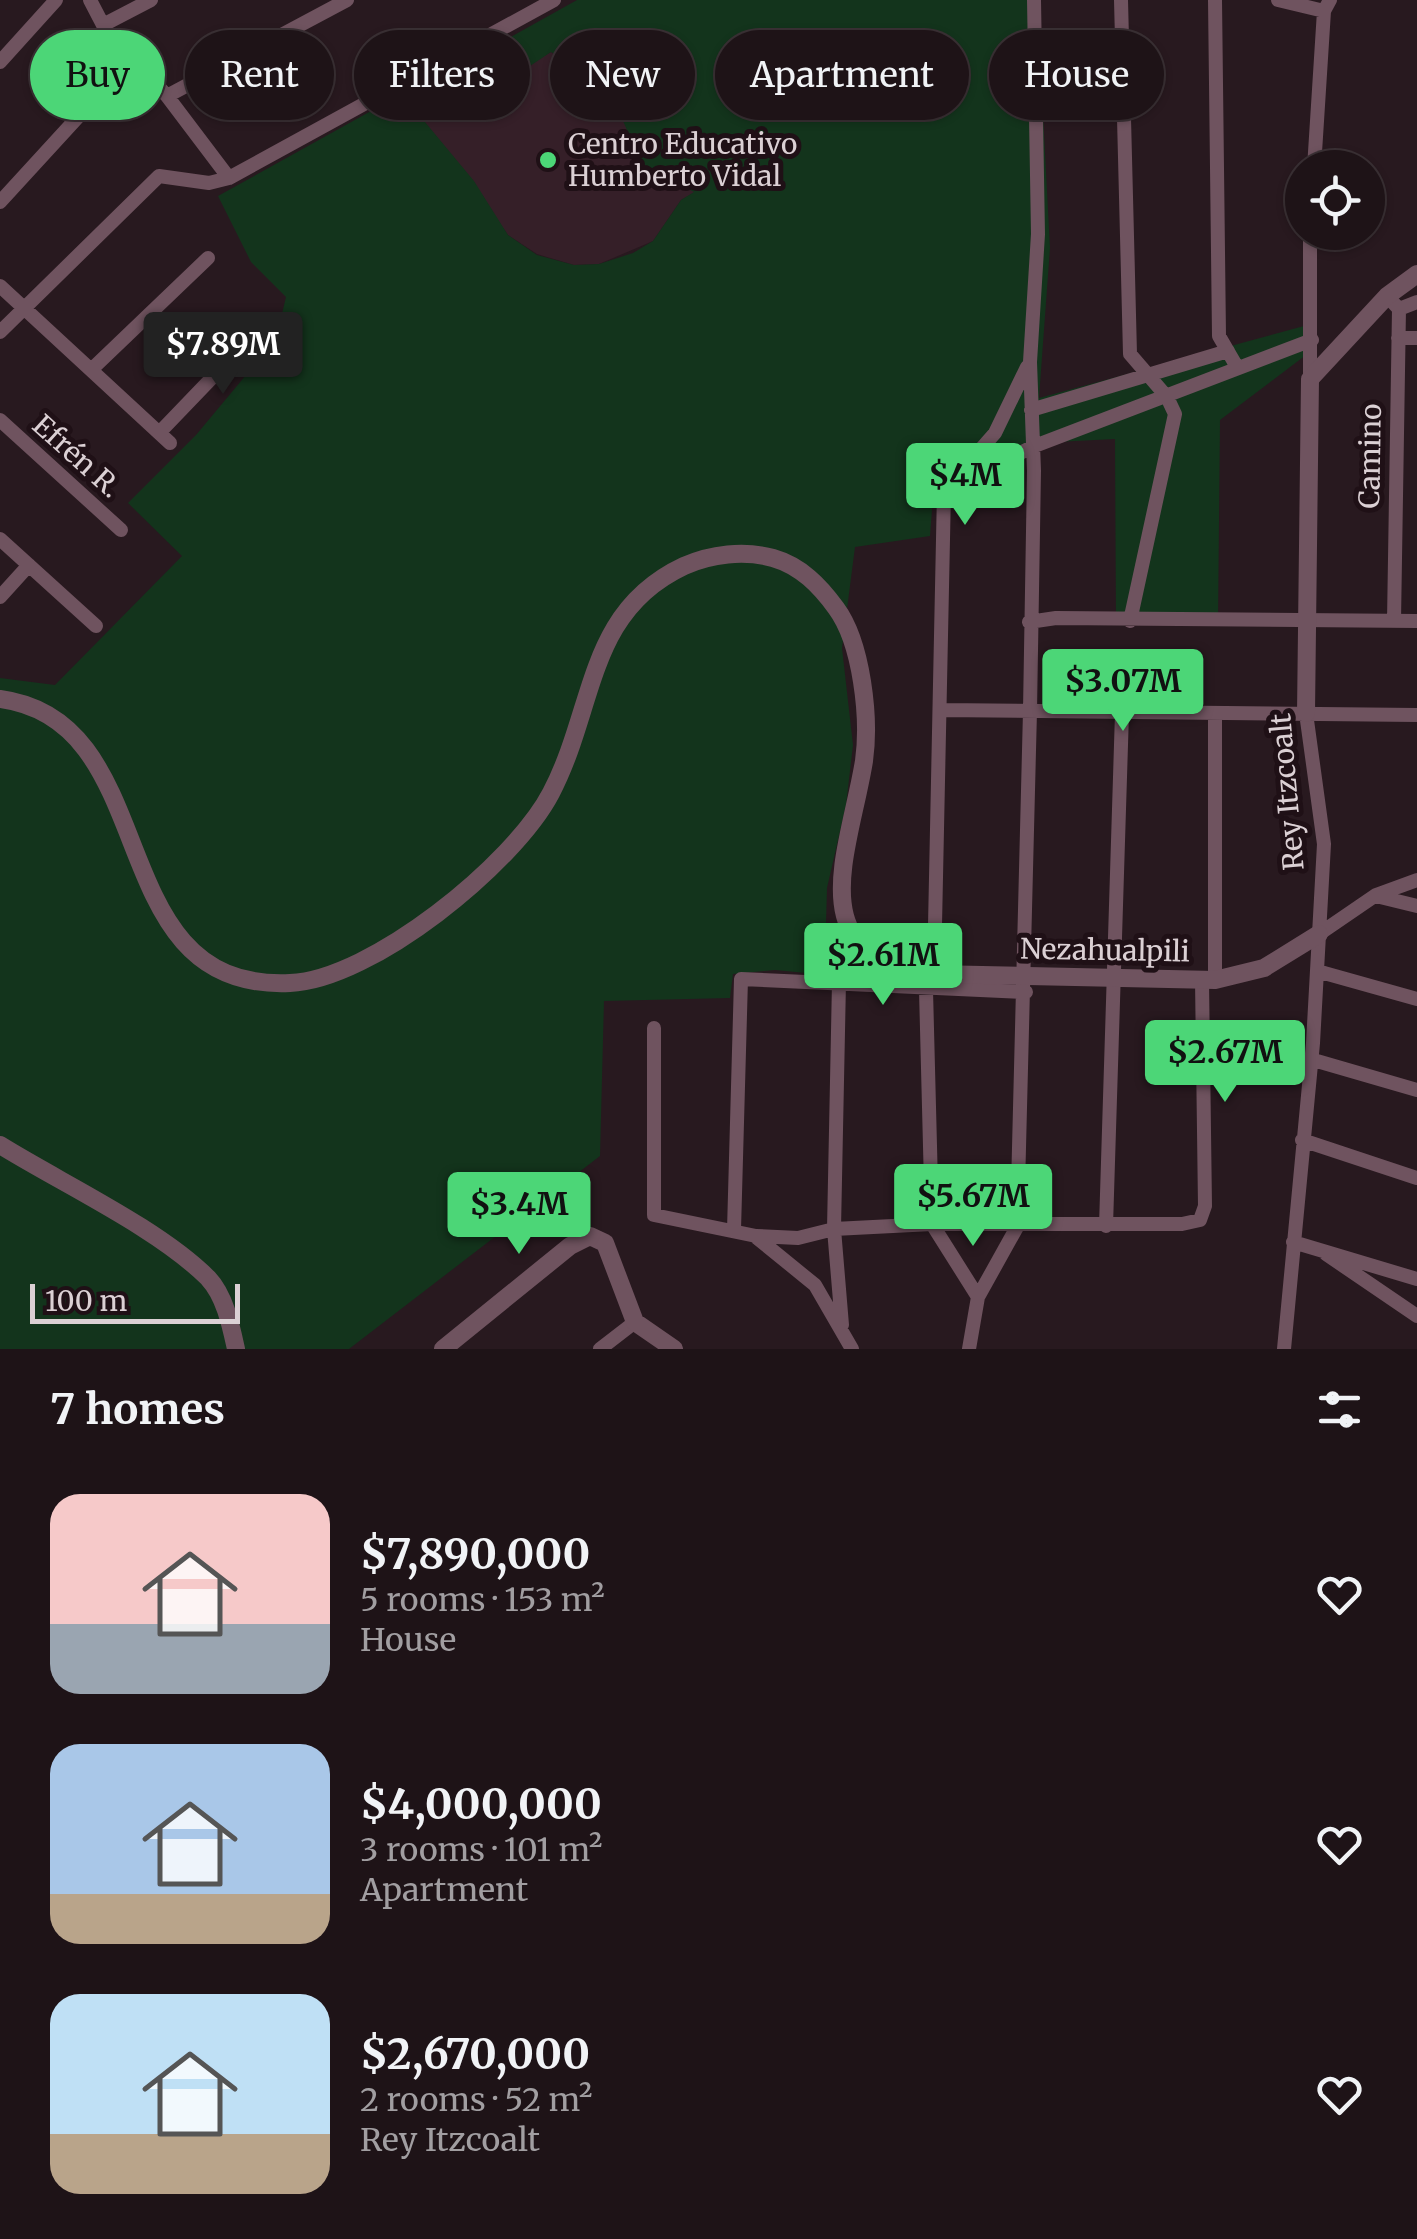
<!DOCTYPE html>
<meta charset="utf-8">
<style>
body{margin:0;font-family:Merriweather,serif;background:#2b2024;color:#f1f3f6;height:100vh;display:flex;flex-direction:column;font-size:38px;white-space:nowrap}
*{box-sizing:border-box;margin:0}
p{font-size:32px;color:#a19ea1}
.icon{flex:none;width:55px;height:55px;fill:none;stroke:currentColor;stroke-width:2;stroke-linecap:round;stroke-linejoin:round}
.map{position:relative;height:1349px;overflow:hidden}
.details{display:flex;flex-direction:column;background:#1e1317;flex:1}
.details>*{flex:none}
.hud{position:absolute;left:30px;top:30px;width:1358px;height:90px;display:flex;gap:20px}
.tools{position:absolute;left:1285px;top:150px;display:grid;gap:20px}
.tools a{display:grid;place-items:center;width:100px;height:100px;border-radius:50%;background:#1e1317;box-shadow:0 2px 8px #0004,0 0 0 2px #3c3236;font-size:50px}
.scale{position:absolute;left:30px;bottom:25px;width:210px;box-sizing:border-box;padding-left:10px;border:5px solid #dbd0d4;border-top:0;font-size:28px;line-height:35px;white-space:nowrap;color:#dbd0d4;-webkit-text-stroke:8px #1f1016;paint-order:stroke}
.price{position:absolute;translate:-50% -85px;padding:0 22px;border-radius:10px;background:#4cd677;color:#111;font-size:32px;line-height:65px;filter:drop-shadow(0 2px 5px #0008)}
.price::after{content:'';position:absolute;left:50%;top:60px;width:30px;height:22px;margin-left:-15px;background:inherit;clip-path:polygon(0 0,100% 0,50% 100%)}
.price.on{background:#222;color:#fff}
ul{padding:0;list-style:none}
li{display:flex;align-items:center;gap:30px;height:250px;padding:0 50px}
li span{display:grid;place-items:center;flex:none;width:280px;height:200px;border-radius:30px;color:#555}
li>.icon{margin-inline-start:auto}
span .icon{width:120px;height:120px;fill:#fffc;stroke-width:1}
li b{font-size:42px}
h2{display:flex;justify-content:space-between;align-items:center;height:120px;padding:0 50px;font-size:42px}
.chip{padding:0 35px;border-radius:45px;background:#1e1317;box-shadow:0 2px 8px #0004,0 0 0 2px #3c3236;font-size:35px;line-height:90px}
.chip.on{background:#4cd677;color:#111}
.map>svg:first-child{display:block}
</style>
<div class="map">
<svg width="1417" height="1349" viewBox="0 0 1417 1349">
<rect width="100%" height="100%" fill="#28191f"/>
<path fill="#351f28" d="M551,52L601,83L620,53L634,57L630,72L634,146L641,163L695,192L681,200L653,241L599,264L574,265L537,254L508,235L454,158L389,101L473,58L483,65L527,64Z"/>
<path fill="#13341c" d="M577,0H1037L1050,248L1039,398L1304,326L1306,355L1220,420L1218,624H1116L1115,439L1036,443L972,470L933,497L930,536L855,547L842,648L853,745L846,805L827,888L826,924L845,959L869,979L775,970L733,974L730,998L604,1001L600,1156L349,1349H0V678L55,685L182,556L128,503L196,435L276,339L286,297L251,262L218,196L389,101L420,116L474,181L508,235L537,255L574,265L599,264L633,253L653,241L681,200L694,192L641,163L618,109L634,57L620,53L601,83L551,52L512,78L473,58Z"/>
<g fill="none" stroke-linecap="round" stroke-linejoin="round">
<path stroke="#6f535f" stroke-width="14" d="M90,0L103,25L167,96L229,178
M1121,0L1130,354L1167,397L1175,414L1130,621
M1215,0L1219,336L1237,367
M1278,0L1324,11
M103,25L151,0
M0,62L56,0
M167,96L347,0
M1314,168L1324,11L1330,0
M0,202L132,58
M1310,232V379
M0,286L170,443
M1387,296L1399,309L1394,621
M1399,309L1417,302
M0,332L159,176L209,183L229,178L554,0
M1398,338H1417
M91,370L208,258
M1031,410L1228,351
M0,420L121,530
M159,433L256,332
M953,487L1032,447L1312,340
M0,539L96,626
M0,597L29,565
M1029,622L1056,618L1417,621
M941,710L1417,715
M1215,713V980
M1376,896L1417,906
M1319,934L1376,895L1417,880
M1317,971L1417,999
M934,974L944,491L995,433L1027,367
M839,982L834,1229L842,1325
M926,990L932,1224L978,1297
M654,1028V1215L756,1236L798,1238L834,1229L932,1224H1182L1200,1220L1205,1206L1202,980
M1310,1059L1417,1090
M1302,1140L1417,1178
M1106,1226L1122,713
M734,1230L741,979L1026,992
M756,1237L815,1285L852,1349
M1293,1242L1417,1279
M1326,1254L1417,1316
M600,1349L635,1322
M969,1349L978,1297L1017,1227L1030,711L1034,471L1030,362L1038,234L1034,0
M1284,1349L1313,1043L1324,844L1306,713"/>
<path stroke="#6f535f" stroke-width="18" d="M0,699C168,721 97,992 290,983C371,980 514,864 551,793C596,707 586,612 684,566C711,554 744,550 773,558C801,566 820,586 836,608C862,643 870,718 864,761C849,853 797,959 934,974L1215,980L1264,968L1319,934
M1306,713L1310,379L1387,296L1417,274
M0,1145C61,1183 158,1228 208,1278C225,1296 231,1326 236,1349
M443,1349L570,1246L590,1236L605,1243L635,1322L674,1349"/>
</g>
<circle fill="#4cd677" stroke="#1f1016" stroke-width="4" cx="548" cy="160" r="10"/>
<g text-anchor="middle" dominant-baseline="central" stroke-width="10" stroke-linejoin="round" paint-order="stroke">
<g font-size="28" fill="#dbd0d4" stroke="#1f1016" text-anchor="start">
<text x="568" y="144">Centro Educativo<tspan x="568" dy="32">Humberto Vidal</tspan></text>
</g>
<g font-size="28" fill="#dbd0d4" stroke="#1f1016">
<text transform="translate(77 456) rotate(42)">Efrén R.</text>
<text transform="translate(1370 456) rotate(-89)">Camino</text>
<text transform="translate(1287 792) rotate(-95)">Rey Itzcoalt</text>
<text transform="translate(1105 950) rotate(1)">Nezahualpili</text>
</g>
</g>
</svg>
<div class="tools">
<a><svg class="icon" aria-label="locate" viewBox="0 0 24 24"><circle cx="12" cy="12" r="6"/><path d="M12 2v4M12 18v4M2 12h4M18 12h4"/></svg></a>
</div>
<div class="scale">100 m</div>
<b class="price on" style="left:223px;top:397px">$7.89M</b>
<b class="price" style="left:965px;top:528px">$4M</b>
<b class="price" style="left:1123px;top:734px">$3.07M</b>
<b class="price" style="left:883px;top:1008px">$2.61M</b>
<b class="price" style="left:1225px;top:1105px">$2.67M</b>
<b class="price" style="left:973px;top:1249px">$5.67M</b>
<b class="price" style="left:519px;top:1257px">$3.4M</b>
<div class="hud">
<a class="chip on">Buy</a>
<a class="chip">Rent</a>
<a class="chip">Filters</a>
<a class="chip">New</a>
<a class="chip">Apartment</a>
<a class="chip">House</a>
</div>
</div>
<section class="details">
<h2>7 homes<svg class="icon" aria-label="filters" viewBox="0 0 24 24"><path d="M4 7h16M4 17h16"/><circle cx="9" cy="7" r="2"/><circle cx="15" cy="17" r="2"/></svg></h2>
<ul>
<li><span style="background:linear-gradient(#f6c9c9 65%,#9aa5b1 0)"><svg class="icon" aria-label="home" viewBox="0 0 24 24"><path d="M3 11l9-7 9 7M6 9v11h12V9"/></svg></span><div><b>$7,890,000</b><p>5 rooms · 153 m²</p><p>House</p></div><svg class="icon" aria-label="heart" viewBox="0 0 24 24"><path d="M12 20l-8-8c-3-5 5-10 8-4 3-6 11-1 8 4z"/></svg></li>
<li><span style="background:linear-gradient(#a9c7e8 75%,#b9a48a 0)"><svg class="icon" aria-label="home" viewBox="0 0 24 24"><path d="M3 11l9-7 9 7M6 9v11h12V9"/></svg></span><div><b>$4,000,000</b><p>3 rooms · 101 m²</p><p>Apartment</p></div><svg class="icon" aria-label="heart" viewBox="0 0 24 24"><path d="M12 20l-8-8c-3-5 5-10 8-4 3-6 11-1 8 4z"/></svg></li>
<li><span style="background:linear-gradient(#bfe0f5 70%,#b9a48a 0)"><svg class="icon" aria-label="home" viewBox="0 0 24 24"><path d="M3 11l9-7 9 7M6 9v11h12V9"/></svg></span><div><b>$2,670,000</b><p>2 rooms · 52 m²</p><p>Rey Itzcoalt</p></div><svg class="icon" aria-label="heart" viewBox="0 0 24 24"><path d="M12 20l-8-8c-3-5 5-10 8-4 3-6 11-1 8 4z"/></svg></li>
</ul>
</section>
